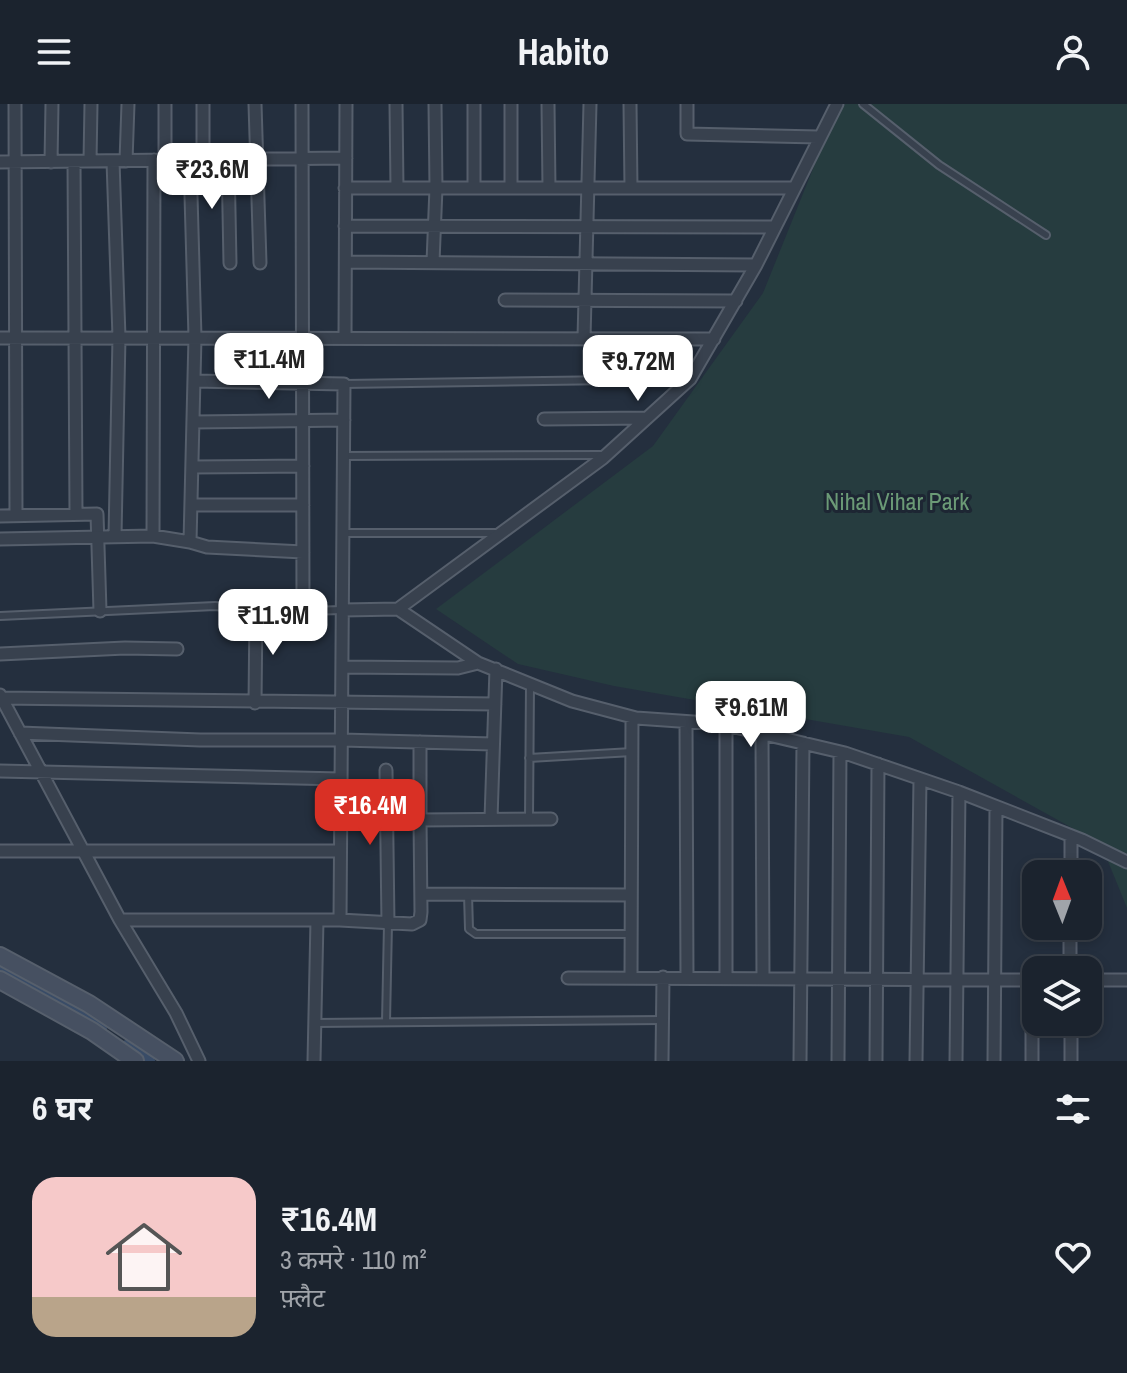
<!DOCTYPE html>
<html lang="hi">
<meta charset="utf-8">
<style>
body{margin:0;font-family:"Archivo Narrow","Noto Sans Devanagari",sans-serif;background:#242b36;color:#f1f3f6;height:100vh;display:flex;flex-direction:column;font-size:30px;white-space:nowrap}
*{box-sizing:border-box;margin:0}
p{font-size:26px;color:#a0a4aa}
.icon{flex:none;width:44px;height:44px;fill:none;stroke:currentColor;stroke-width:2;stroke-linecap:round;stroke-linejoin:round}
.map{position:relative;height:957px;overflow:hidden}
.details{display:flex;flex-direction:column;background:#1b232e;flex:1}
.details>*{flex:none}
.needle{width:52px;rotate:359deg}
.tools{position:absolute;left:1022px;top:756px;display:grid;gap:16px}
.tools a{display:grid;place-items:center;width:80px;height:80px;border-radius:16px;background:#1b232e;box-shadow:0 4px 12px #0003,0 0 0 2px #39404a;font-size:40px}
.price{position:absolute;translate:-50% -68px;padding:0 18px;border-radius:16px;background:#fff;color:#222;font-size:26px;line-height:52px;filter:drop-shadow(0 2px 4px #0008)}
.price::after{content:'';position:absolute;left:50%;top:48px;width:24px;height:18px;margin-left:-12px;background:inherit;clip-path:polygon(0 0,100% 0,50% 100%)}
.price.current{background:#d93025;color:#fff}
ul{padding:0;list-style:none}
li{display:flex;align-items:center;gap:24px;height:200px;padding:0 32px}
li span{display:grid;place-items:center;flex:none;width:224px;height:160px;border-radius:24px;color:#555}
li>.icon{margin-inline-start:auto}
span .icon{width:96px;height:96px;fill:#fffc;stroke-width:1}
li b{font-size:34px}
h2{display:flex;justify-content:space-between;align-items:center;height:96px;padding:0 32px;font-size:34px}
header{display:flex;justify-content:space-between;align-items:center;height:104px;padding:0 32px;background:#1b232e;font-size:36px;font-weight:800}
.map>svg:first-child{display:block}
</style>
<header><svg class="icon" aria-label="menu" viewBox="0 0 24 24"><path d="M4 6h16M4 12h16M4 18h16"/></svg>Habito<svg class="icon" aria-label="person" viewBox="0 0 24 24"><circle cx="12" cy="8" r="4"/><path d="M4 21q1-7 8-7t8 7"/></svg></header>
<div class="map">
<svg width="1127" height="957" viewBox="0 0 1127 957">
<rect width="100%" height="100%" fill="#242f3e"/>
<path fill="#263c3f" d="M845,0H1127V804L1101,740L909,633L614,582L518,560L436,505L653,342L763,189L827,30Z"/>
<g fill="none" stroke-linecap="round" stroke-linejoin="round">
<path stroke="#394c67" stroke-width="12" d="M0,867L78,909L101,925
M127,942L149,957"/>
<g stroke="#565f6c" stroke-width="10">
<path id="lane" d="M863,0L939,61L1046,131
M344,280L688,275
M343,352L604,351
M343,429H499
M0,512L215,502L269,508L343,506
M529,654L632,648
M529,715L530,580
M468,790L469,825L476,830H631
M386,918L388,820
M314,919L663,916"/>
</g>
<g stroke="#565f6c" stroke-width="15">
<path id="street" d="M15,0L16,411
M203,0V56
M255,0L260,159
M302,0L303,507
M396,0L397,84
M474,0V84
M548,0L549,84
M630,0L631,84
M687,0V30L818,33
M228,55L230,159
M165,56V0
M190,56L195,233L190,438L207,443L303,448
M90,57L91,0
M113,57L119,233L115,432
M126,57L128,0
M0,58L346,54
M51,58L52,0
M74,58L76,409
M345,84H793
M511,84V0
M345,122L774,123
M346,158L756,161
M433,158L436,84L435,0
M505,196L736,197
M345,233L346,0
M0,234L714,235
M584,234L590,0
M195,277L344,280L340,816
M544,315L647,314
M194,318L344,316
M193,363L303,362
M192,401H303
M0,412L97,410L100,507
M153,432L154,56
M0,435L153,432L190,438
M398,505L478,559L572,597L636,614L722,620L845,649L959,688L1082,736L1127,758
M343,506L398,505L603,354L690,275L756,161L837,0
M0,550L125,544L177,545
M342,563L458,564L478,559
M0,591L120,816L176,909L199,957
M0,594L495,600
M255,599L256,506
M686,618L687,873
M726,621V874
M20,629L200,636H342L493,640
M762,630L763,874
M420,638V716
M386,666L388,820
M0,667L341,675
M491,715L496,565
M0,747H340
M1071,770V732
M421,790L631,791
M120,816H340L412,820L420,816L421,808L420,716L551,715
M1070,866V822
M631,873L632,613
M568,874L1036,876
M1088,876H1127
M1071,918V957
M314,957L317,816
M662,957L663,873
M800,957L803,639
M838,957L840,648
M876,957L878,660
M916,957L920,675
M956,957L959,688
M994,957L996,703
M1032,957V876"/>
</g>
<g stroke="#565f6c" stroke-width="20">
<path id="secondary" d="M0,852L89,900L175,957
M0,876L92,927L135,957"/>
</g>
<use href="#lane" stroke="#38414e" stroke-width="6"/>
<use href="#street" stroke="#38414e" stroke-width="11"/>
<use href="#secondary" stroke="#465061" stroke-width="16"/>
</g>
<g text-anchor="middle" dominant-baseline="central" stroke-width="6" stroke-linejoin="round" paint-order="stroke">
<g font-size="24" fill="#6b9a76" stroke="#1d2633">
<text x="897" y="397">Nihal Vihar Park</text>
</g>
</g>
</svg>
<div class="tools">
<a><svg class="needle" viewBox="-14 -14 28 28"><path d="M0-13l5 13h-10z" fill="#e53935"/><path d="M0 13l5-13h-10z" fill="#a0a4aa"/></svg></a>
<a><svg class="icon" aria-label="layers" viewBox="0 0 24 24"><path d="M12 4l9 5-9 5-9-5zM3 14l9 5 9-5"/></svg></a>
</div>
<b class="price" style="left:212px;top:107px">₹23.6M</b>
<b class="price" style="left:269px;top:297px">₹11.4M</b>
<b class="price" style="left:638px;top:299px">₹9.72M</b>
<b class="price" style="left:273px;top:553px">₹11.9M</b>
<b class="price" style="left:751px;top:645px">₹9.61M</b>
<b class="price current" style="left:370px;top:743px">₹16.4M</b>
</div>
<section class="details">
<h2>6 घर<svg class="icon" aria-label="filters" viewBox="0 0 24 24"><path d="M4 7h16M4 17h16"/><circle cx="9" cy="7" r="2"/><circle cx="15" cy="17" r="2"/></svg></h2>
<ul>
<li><span style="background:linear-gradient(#f6c9c9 75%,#b9a48a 0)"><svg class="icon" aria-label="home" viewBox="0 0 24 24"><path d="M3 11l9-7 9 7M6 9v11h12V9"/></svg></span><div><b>₹16.4M</b><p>3 कमरे · 110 m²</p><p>फ़्लैट</p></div><svg class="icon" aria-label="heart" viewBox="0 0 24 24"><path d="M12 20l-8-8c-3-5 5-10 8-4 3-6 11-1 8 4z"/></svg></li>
</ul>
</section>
